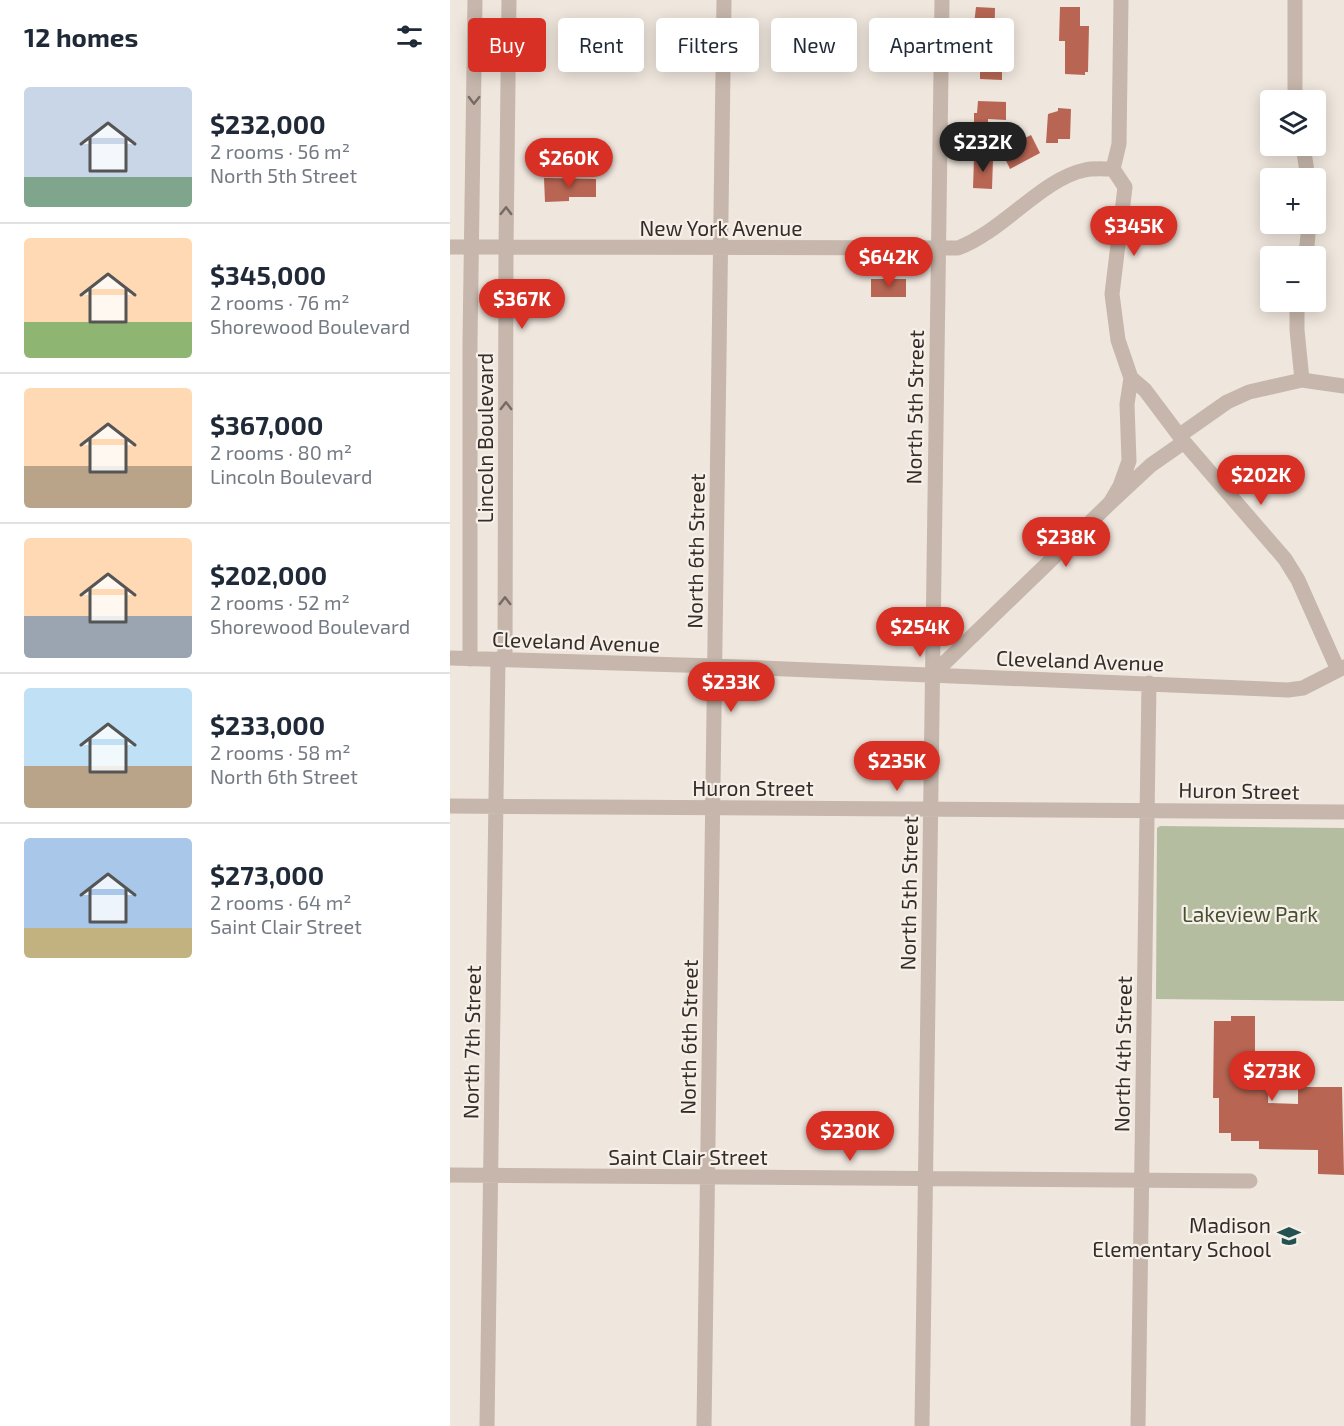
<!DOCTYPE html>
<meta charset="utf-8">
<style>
body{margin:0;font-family:"Exo 2",sans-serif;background:#f2f2f3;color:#1f2937;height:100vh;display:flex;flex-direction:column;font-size:22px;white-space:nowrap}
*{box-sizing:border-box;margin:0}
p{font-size:20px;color:#747a83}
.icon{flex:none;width:33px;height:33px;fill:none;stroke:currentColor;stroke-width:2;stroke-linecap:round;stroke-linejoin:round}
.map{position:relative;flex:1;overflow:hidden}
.drawer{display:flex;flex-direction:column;background:#fff;width:450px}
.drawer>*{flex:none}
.top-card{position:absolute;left:18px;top:18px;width:570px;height:54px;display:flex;gap:12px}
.buttons{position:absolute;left:810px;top:90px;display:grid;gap:12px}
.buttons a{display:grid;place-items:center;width:66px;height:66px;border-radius:6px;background:#fff;box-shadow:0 3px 15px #0003;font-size:30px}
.price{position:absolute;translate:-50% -51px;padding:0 14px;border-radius:21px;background:#d93025;color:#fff;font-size:20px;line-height:39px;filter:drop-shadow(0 2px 3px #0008)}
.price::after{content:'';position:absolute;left:50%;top:36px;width:18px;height:14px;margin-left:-9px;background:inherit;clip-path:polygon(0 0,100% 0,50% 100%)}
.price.active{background:#222;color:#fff}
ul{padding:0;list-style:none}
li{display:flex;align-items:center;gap:18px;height:150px;padding:0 24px}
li+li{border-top:2px solid #e0e1e3}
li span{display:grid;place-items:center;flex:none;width:168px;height:120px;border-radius:6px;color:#555}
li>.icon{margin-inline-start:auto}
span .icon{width:72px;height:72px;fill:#fffc;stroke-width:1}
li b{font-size:26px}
h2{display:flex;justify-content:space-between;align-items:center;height:72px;padding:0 24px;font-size:26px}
.pill{padding:0 21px;border-radius:6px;background:#fff;box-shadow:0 3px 15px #0003;font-size:21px;line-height:54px}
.pill.active{background:#d93025;color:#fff}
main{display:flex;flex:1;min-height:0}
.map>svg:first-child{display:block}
</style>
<main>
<section class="drawer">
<h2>12 homes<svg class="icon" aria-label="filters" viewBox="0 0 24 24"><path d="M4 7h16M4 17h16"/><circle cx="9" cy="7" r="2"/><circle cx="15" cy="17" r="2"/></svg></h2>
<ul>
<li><span style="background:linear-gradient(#c9d6e8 75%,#7fa58c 0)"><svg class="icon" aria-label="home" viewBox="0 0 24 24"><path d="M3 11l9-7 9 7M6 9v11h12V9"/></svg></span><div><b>$232,000</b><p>2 rooms · 56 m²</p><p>North 5th Street</p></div></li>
<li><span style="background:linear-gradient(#ffd9b3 70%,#8fb573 0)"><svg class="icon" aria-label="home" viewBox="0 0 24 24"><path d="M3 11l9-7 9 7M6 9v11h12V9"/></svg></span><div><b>$345,000</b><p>2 rooms · 76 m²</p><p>Shorewood Boulevard</p></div></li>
<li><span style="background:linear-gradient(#ffd9b3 65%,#b9a48a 0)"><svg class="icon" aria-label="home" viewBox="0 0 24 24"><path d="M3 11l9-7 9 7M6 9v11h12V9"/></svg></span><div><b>$367,000</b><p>2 rooms · 80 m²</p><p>Lincoln Boulevard</p></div></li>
<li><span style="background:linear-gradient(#ffd9b3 65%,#9aa5b1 0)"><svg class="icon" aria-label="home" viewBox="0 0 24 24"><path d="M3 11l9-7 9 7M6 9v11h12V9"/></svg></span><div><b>$202,000</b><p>2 rooms · 52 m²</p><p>Shorewood Boulevard</p></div></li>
<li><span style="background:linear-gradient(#bfe0f5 65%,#b9a48a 0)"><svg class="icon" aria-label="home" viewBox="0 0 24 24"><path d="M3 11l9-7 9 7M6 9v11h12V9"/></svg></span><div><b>$233,000</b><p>2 rooms · 58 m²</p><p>North 6th Street</p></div></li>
<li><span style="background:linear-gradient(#a9c7e8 75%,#c2b280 0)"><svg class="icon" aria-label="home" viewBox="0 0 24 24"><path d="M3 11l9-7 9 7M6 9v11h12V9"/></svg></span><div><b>$273,000</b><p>2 rooms · 64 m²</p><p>Saint Clair Street</p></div></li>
</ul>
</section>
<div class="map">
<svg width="894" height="1426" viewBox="0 0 894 1426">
<rect width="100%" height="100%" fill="#efe6dd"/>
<path fill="#b4bd9f" d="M710,826L894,828V1001L706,999L707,828Z"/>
<path fill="#b86653" d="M526,7L545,8L544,58L552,59V80L530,79V47H526V33H523Z
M610,7H630V26H639L638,72H635V75L615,74V41H609Z
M528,101L556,102V120L538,119V132H524V113H527Z
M608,108L621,109L620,139H608V143H596L598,114L608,111Z
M581,135L590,153L560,169L551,150Z
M524,158L543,159L542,189L523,188Z
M94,178L146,179V197H119V201L95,202Z
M421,279H456V297H421Z
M781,1016H805V1056H819L818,1103L848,1104V1087H892L894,1175L868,1174V1150L809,1149V1141H781V1133H769V1098H763L764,1021H781Z"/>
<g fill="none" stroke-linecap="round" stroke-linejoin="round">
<path stroke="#c6b6ab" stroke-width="15" d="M845,100V0
M853,146L858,178
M0,247L508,248C552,232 593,178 635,170C643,168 654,169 663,169
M856,256L859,224
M847,302V330L852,380
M681,378L695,390L734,442L835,559L848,580L888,670
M730,435L777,402L799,392L852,380L894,386
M660,503L670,486L679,461L677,404L681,378L668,340L662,294L675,187L663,169L669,144L671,0
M0,658L265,666L838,690L853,688L894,667
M20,659V342L25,0
M55,660L56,247L59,0
M482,675L660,503L701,465L734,442
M0,806L894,812
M0,1175L800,1181
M37,1426L48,659
M254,1426L274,0
M472,1426L492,0
M688,1426L699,683"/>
</g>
<defs><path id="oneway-chevron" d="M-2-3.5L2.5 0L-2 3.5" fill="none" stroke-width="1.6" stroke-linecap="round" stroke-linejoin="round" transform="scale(1.5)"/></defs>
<g stroke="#766a64">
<use href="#oneway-chevron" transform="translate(24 100) rotate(91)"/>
<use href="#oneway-chevron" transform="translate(56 211) rotate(-89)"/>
<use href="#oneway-chevron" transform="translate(56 406) rotate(-90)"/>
<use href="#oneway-chevron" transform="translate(55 601) rotate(-90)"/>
</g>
<defs>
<g id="school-bare" transform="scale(1.8)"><path d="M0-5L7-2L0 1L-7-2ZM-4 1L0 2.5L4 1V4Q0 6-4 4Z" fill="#235051" stroke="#f7f0e9" stroke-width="2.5" paint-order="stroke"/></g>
</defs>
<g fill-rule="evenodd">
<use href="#school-bare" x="839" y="1236"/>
</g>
<g text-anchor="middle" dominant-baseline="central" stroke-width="4.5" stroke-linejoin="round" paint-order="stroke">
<g font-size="21" fill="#342c29" stroke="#f7f0e9">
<text x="271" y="227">New York Avenue</text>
<text transform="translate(464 407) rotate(-89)">North 5th Street</text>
<text transform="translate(34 438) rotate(-90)">Lincoln Boulevard</text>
<text transform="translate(245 551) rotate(-89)">North 6th Street</text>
<text transform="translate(126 641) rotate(2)">Cleveland Avenue</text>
<text transform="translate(630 660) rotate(2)">Cleveland Avenue</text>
<text x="303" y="787">Huron Street</text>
<text transform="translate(789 790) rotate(1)">Huron Street</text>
<text transform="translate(458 893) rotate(-89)">North 5th Street</text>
<text transform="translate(238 1037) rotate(-89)">North 6th Street</text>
<text transform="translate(21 1042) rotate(-89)">North 7th Street</text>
<text transform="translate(672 1054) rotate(-89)">North 4th Street</text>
<text x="238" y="1156">Saint Clair Street</text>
</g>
<g font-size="21" fill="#465030" stroke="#f7f0e9">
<text x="800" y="913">Lakeview Park</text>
</g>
<g font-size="21" fill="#342c29" stroke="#f7f0e9" text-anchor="end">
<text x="821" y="1224">Madison<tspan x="821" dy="24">Elementary School</tspan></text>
</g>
</g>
</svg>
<div class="buttons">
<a><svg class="icon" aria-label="layers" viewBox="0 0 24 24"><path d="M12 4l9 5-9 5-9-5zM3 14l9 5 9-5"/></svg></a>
<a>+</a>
<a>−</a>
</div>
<b class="price active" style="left:533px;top:173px">$232K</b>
<b class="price" style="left:119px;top:189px">$260K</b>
<b class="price" style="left:684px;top:257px">$345K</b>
<b class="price" style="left:439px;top:288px">$642K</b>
<b class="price" style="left:72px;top:330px">$367K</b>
<b class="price" style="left:811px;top:506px">$202K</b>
<b class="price" style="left:616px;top:568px">$238K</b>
<b class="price" style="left:470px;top:658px">$254K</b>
<b class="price" style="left:281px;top:713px">$233K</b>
<b class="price" style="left:447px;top:792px">$235K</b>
<b class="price" style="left:822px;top:1102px">$273K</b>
<b class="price" style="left:400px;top:1162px">$230K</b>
<div class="top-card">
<a class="pill active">Buy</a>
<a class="pill">Rent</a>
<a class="pill">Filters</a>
<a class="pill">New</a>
<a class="pill">Apartment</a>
</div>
</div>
</main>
